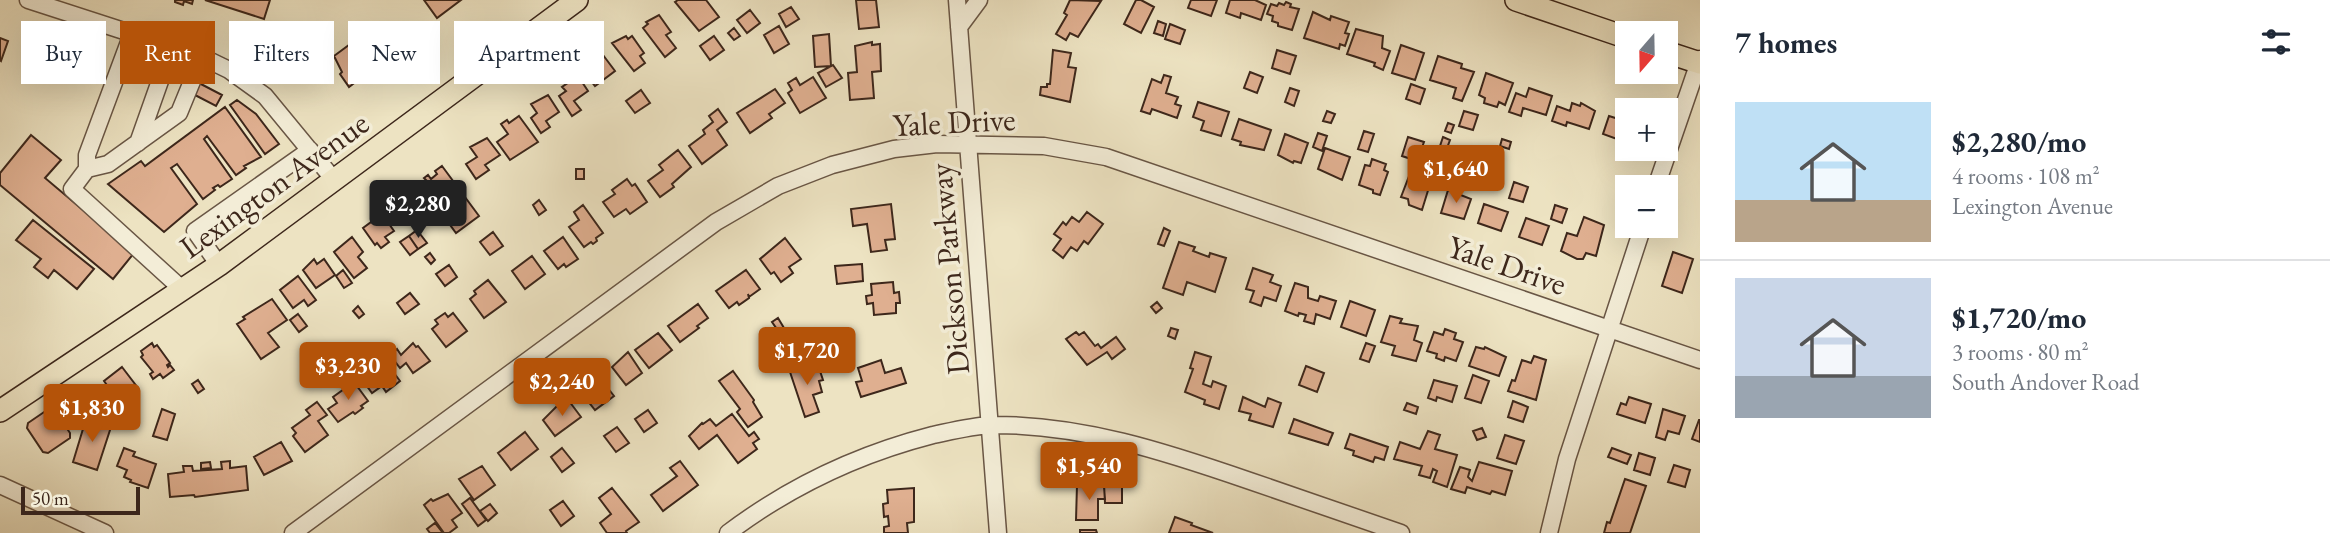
<!DOCTYPE html>
<meta charset="utf-8">
<style>
body{margin:0;font-family:"EB Garamond",serif;background:#f2f2f3;color:#1f2937;height:100vh;display:flex;flex-direction:column;font-size:26px;white-space:nowrap}
*{box-sizing:border-box;margin:0}
p{font-size:23px;color:#747a83}
.icon{flex:none;width:38px;height:38px;fill:none;stroke:currentColor;stroke-width:2;stroke-linecap:round;stroke-linejoin:round}
.map{position:relative;flex:1;overflow:hidden}
.details{display:flex;flex-direction:column;background:#fff;width:630px}
.details>*{flex:none}
.hud{position:absolute;left:21px;top:21px;width:665px;height:63px;display:flex;gap:14px}
.needle{width:46px;rotate:200deg}
.fabs{position:absolute;left:1615px;top:21px;display:grid;gap:14px}
.fabs a{display:grid;place-items:center;width:63px;height:63px;border-radius:0px;background:#fff;box-shadow:0 7px 28px #0002;font-size:35px}
.scale{position:absolute;left:21px;bottom:18px;width:119px;box-sizing:border-box;padding-left:7px;border:4px solid #3d271b;border-top:0;font-size:19px;line-height:24px;white-space:nowrap;color:#3d271b;-webkit-text-stroke:5px #f3edd7;paint-order:stroke}
.price{position:absolute;translate:-50% -60px;padding:0 16px;border-radius:7px;background:#b45309;color:#fff;font-size:23px;line-height:46px;filter:drop-shadow(0 2px 4px #0008)}
.price::after{content:'';position:absolute;left:50%;top:42px;width:21px;height:16px;margin-left:-10px;background:inherit;clip-path:polygon(0 0,100% 0,50% 100%)}
.price.current{background:#222;color:#fff}
ul{padding:0;list-style:none}
li{display:flex;align-items:center;gap:21px;height:175px;padding:0 35px}
li+li{border-top:2px solid #e0e1e3}
li span{display:grid;place-items:center;flex:none;width:196px;height:140px;border-radius:0px;color:#555}
li>.icon{margin-inline-start:auto}
span .icon{width:84px;height:84px;fill:#fffc;stroke-width:1}
li b{font-size:30px}
h2{display:flex;justify-content:space-between;align-items:center;height:84px;padding:0 35px;font-size:30px}
.tag{padding:0 24px;border-radius:0px;background:#fff;box-shadow:0 7px 28px #0002;font-size:24px;line-height:63px}
.tag.current{background:#b45309;color:#fff}
main{display:flex;flex:1;min-height:0}
.map>svg:first-child{display:block}
</style>
<main>
<div class="map">
<svg width="1700" height="533" viewBox="0 0 1700 533">
<rect width="100%" height="100%" fill="#ede3c2"/>
<filter id="stains"><feTurbulence type="fractalNoise" baseFrequency=".00286" numOctaves="4"/><feColorMatrix values="0 0 0 0 .2 0 0 0 0 .09 0 0 0 0 .02 0 0 0 .5 -.17"/></filter>
<radialGradient id="worn" r=".72"><stop offset=".6" stop-color="#630" stop-opacity="0"/><stop offset="1" stop-color="#630" stop-opacity=".3"/></radialGradient>
<path fill="#dfaf90" stroke="#3d271b" stroke-width="2" d="M175,0H193L192,4L184,1L183,5L175,2Z
M205,0H270L264,19Z
M424,0H461L437,18Z
M678,0H706L719,17L699,31L675,2Z
M856,0H876L879,27L859,29Z
M1070,0L1101,1L1078,37L1070,33L1066,40L1056,34L1067,15L1064,13Z
M1136,0H1141L1154,7L1141,33L1124,24Z
M1191,0H1217L1211,16L1188,8Z
M1230,0H1255L1266,5L1261,20L1241,13L1240,18L1226,13Z
M1286,2L1291,4L1290,7L1299,9L1292,30L1278,26V23L1272,21L1273,16L1267,14L1271,4L1277,6L1279,3L1284,5Z
M791,7L799,19L786,27L779,14Z
M750,10L760,23L747,33L737,20Z
M1313,12L1330,20L1331,16L1349,22L1345,33L1349,34L1345,46L1340,44L1339,49L1304,38Z
M659,15L671,32L666,35L676,48L665,57L643,28L648,24L646,22Z
M1158,21L1166,24L1163,36L1154,33Z
M1170,24L1185,30L1180,44L1165,39Z
M376,25L394,49L360,74L362,77L349,87L340,74L342,72L334,56Z
M779,26L789,44L774,53L764,35Z
M734,28L740,36L734,40L728,33Z
M1356,29L1383,36L1382,48L1390,51L1383,70L1374,66L1375,63L1347,54Z
M829,34L831,66L815,67L813,36Z
M626,36L628,39L632,36L644,53L640,56L645,63L634,71L612,43Z
M714,36L724,50L710,60L700,46Z
M0,38L8,41L1,61L0,60Z
M872,42V45L880,44L881,71L872,72L874,98L850,100L848,73L857,72L855,46Z
M1401,45L1424,53L1415,80L1392,73Z
M1053,50L1071,53L1068,67L1076,68L1070,102L1040,95L1041,87H1047V84H1050Z
M1277,50L1296,56L1290,74L1272,68Z
M603,55L615,71L595,86L581,68L593,59L595,61Z
M1438,56L1462,64L1461,68L1474,72L1462,101L1453,98L1456,88L1430,80Z
M833,65L842,78L826,87L818,73Z
M1250,72L1263,77L1257,93L1244,88Z
M1486,73L1513,83L1505,105L1499,102L1497,107L1484,103L1485,98L1479,95Z
M1164,75L1171,77L1166,93L1178,97L1175,104L1181,106L1177,118L1152,109L1150,114L1141,111L1152,79L1161,83Z
M578,76L588,91L574,101L581,110L572,116L559,96L566,91L562,87Z
M813,77L826,98L800,113L788,93L792,90L788,83L796,78L800,85Z
M199,83L222,95L216,106L193,94Z
M1411,84L1425,89L1420,104L1406,99Z
M1290,88L1299,91L1294,106L1285,102Z
M1529,88L1552,96L1546,115L1523,108L1521,116L1509,112L1516,93L1526,97Z
M775,89L785,103L769,114L772,118L750,133L737,113Z
M641,90L650,103L635,113L626,101Z
M548,95L559,112L546,121L550,127L541,133L531,118L537,113L531,104Z
M237,100L256,114L279,144L265,154L230,105Z
M1198,102L1229,112L1221,136L1201,130L1204,121L1193,117Z
M1572,103L1580,106L1581,103L1595,111L1589,129L1567,122L1566,126L1552,121L1557,106L1570,111Z
M225,107L261,157L244,166L246,168L236,175L207,136L204,139L232,179L220,187L218,185L213,188L215,190L203,199L177,164L171,168L197,204L164,232L108,184L141,161L145,166Z
M718,109L727,122L717,130L727,145L702,164L689,146L705,134L703,130L713,122L709,116Z
M1327,111L1335,114L1331,123L1323,121Z
M1464,111L1478,115L1473,130L1459,126Z
M519,116L538,142L510,160L497,142L508,134L501,124L507,120L509,123Z
M1609,116L1628,122V143L1603,134Z
M1239,119L1271,130L1264,150L1240,145L1241,142L1232,139Z
M1448,123L1454,125L1451,133L1445,131Z
M1364,131L1374,134L1368,152L1358,149Z
M1318,133L1327,136L1322,151L1313,147Z
M1285,134L1308,143L1301,163L1294,161L1293,163L1278,155Z
M31,135L61,160L45,178L134,253L113,279L0,185V173Z
M1408,137L1424,142L1417,161L1402,156Z
M1443,137L1450,140L1447,148L1440,146Z
M487,138L500,155L485,165L489,170L476,179L466,164L477,157L470,147Z
M1502,139L1511,142L1509,149L1500,146Z
M1325,148L1350,157L1342,180L1318,169Z
M678,150L691,167L672,184L674,187L660,197L648,181L663,170L659,165Z
M1372,159L1386,164L1384,170L1388,172L1380,195L1373,193V190L1359,185L1365,165L1370,166Z
M1446,162L1456,166L1452,180L1441,177Z
M442,166L479,216L456,233L421,185L427,181L424,178L428,175L431,179L437,174L435,171Z
M576,169H584V179H576Z
M1411,171L1426,176L1424,182L1430,184L1422,210L1409,205L1408,199L1401,197Z
M627,179L632,186L635,184L647,202L630,214L626,209L614,217L603,202L615,194L612,190Z
M1514,182L1528,187L1523,202L1509,198Z
M416,190L427,206L422,210L426,215L417,221L413,216L407,221L395,205L402,200L400,198Z
M1448,190L1471,199L1464,219L1441,213Z
M539,200L546,210L539,215L533,205Z
M891,204L895,239L885,240L887,250L871,252L867,224L853,226L851,209Z
M1484,204L1508,212L1501,231L1478,223Z
M583,205L603,233L596,238L597,241L593,244L591,242L584,247L569,227L579,220L574,212Z
M1555,205L1567,209L1562,223L1551,219Z
M1087,212L1103,224L1088,244L1084,241L1077,251L1071,247L1063,258L1053,250L1061,239L1054,234L1063,222L1066,225L1072,217L1079,222Z
M382,214L394,231L385,237L389,242L381,248L377,243L375,245L363,228Z
M1584,217L1604,225L1596,256L1586,253L1583,259H1577L1561,251L1567,233L1577,236Z
M1526,218L1549,226L1542,245L1519,237Z
M33,220L94,269L77,289L54,270L48,278L34,267L41,259L16,240Z
M1164,228L1170,231L1164,246L1158,244Z
M417,230L427,243L418,249L409,236Z
M493,232L503,246L490,255L480,242Z
M409,236L418,249L410,255L400,242Z
M352,237L363,252L358,257L367,268L354,278L334,252Z
M563,237L578,259L566,267L564,264L558,269L544,251Z
M785,238L801,259L789,267L793,273L781,282L774,272L771,274L760,259Z
M1179,242L1195,247L1193,251L1209,257L1210,253L1226,258L1215,292L1187,282L1183,295L1163,288Z
M1673,252L1693,259L1682,293L1662,286Z
M430,253L435,260L431,264L425,257Z
M532,256L545,274L525,289L512,271Z
M314,259L317,264L324,259L335,275L316,288L303,270Z
M862,264L863,281L837,284L835,266Z
M449,265L457,277L445,286L436,274Z
M1253,268L1273,275L1270,282L1281,286L1276,301L1264,297L1261,306L1250,302L1254,291L1246,289Z
M343,270L352,283L344,288L336,276Z
M746,270L760,289L749,297L748,294L749,298L739,305L737,302L729,308L716,291Z
M298,276L316,300L308,306L304,300L293,308L280,290Z
M488,280L506,302L484,318L470,299L476,294L474,291Z
M893,282L894,293L899,292L900,303H896V313L874,315L873,303L867,304L866,296L872,295L871,284Z
M1295,283L1308,287V298L1318,301L1320,296L1336,301L1330,319L1316,314L1314,324L1304,321L1306,315L1299,313L1298,316L1285,311Z
M410,293L419,304L405,314L397,303Z
M272,299L287,320L268,333L279,347L261,359L237,324L245,319L243,317Z
M1350,301L1375,310L1366,336L1341,327Z
M1157,302L1162,308L1156,313L1151,307Z
M698,304L708,318L697,326L699,328L680,342L668,326Z
M358,306L364,314L359,318L353,311Z
M445,313L448,317L453,313L467,331L446,347L432,329L438,324L435,320Z
M298,314L307,326L299,332L290,320Z
M1390,316L1402,319L1400,323L1418,326L1414,340L1422,343L1416,361L1392,355L1395,346L1381,342Z
M778,318L784,328L779,332L772,322Z
M1171,328L1178,330L1175,339L1168,336Z
M1445,329L1456,333L1454,339L1463,342L1456,361L1445,357L1444,361L1436,358L1437,354L1427,351L1434,332L1443,335Z
M1076,332L1079,335L1084,332L1095,346L1098,344L1101,348L1116,337L1125,349L1112,359L1107,352L1087,365L1066,339Z
M658,333L672,350L649,368L635,350Z
M794,335L803,360L785,367L776,342Z
M152,343L154,347L157,345L170,363L167,365L168,367L170,365L174,370L163,378L160,374L153,379L150,374L153,372L141,357L143,355L141,351Z
M413,343L416,347L418,346L430,361L413,373L406,363L400,368L390,355L397,349L401,355Z
M1366,343L1375,346L1369,362L1360,359Z
M326,347L331,354L322,360L317,352Z
M1476,347L1484,349L1485,347L1506,357L1499,376L1469,366Z
M628,352L642,373L626,385L612,367Z
M1195,352L1211,357L1203,384L1211,387L1213,381L1226,386L1219,409L1204,404L1205,400L1185,392L1193,369L1190,368Z
M1534,356L1546,360L1536,400L1508,391L1512,380L1515,381L1522,360L1531,363Z
M379,360L385,367L388,365L400,381L386,392L382,386L372,393L361,378L370,370L372,373L376,370L372,365Z
M881,360L885,373L901,368L906,383L861,397L856,382L862,381L858,368Z
M802,365L804,370L818,365L823,380L819,381L822,392L813,395L819,412L805,417L789,369Z
M1306,366L1324,373L1317,392L1299,385Z
M122,367L138,388L135,390L138,394L131,399L129,397L120,403L104,381Z
M733,371L754,400L753,402L762,417L748,427L737,412L740,409L719,381Z
M1473,375L1489,381L1481,403L1465,398Z
M599,377L614,396L595,410L580,391Z
M198,380L204,389L198,393L192,384Z
M1434,380L1457,386L1452,402L1437,397L1436,401L1428,398Z
M354,382L368,401L361,406L363,408L355,414L353,412L338,422L328,409L337,403L333,397Z
M1243,397L1265,407L1268,398L1281,403L1273,427L1249,420L1251,414L1239,411Z
M1629,397L1651,404L1645,423L1617,414L1621,403L1626,405Z
M569,401L581,417L555,436L543,420L558,405L560,408Z
M1513,401L1528,407L1523,422L1508,417Z
M317,402L327,415L318,421L328,435L305,452L293,436L296,433L292,428L310,415L306,410Z
M1407,403L1418,407L1416,414L1404,410Z
M114,405L126,420L116,428L105,412Z
M50,408L54,409L70,433V438L48,453L43,452L27,428L28,423Z
M162,409L175,414L167,440L153,436Z
M1663,409L1685,416L1679,434L1668,431L1665,440L1656,437Z
M648,410L657,423L644,432L635,419Z
M732,414L749,436L754,432L759,439L753,443L757,449L738,463L717,435L699,449L689,436L702,423L703,424L710,419L716,426Z
M86,419L111,427L97,470L73,462Z
M1294,419L1333,433L1328,445L1289,433Z
M1699,420H1700V442L1692,439Z
M617,427L629,443L616,452L604,436Z
M1482,428L1486,437L1477,440L1473,431Z
M1428,431L1440,435L1435,449L1457,455L1447,487L1433,482L1437,471L1433,469L1430,478L1419,475L1422,466L1394,459L1400,442L1420,449Z
M525,432L538,449L511,470L498,453Z
M1350,434L1388,447L1384,460L1375,457L1373,462L1353,455L1354,451L1345,448Z
M1505,435L1524,441L1516,464L1497,458Z
M281,442L292,461L264,475L254,457Z
M124,448L135,452L133,456L156,464L148,488L130,482L131,480L124,477L127,470L117,466Z
M562,448L574,463L562,472L551,457Z
M1612,448L1631,455L1627,464L1608,457Z
M1639,453L1655,458L1650,475L1634,470Z
M230,461V468L246,466L248,490L195,497L194,495L170,497L168,474L184,472L183,466H192L193,471L222,469L221,462Z
M680,461L698,485L663,511L651,495L677,476L670,468Z
M210,462L211,468L201,469V463Z
M1479,462L1512,471L1505,495L1492,491L1490,494L1467,487L1465,493L1451,489L1460,467L1470,470L1468,477L1472,481Z
M1674,465L1690,470L1685,487L1668,482Z
M482,466L495,485L474,500L459,479Z
M1625,479L1646,486L1630,533H1604L1607,522L1610,523Z
M1104,484H1122V503H1105Z
M1077,485H1098V487H1104L1105,499H1098V520H1076Z
M612,488L639,522L626,531L627,533H607L600,523L611,514L599,498Z
M914,488V522L907,523L908,533H884V527L889,526L888,516L884,517L883,504L888,503L887,490Z
M448,494L462,513L452,520L457,527L449,533H444L424,505L431,499L433,501Z
M470,498L486,520L478,526L462,504Z
M563,501L574,516L561,526L550,510Z
M490,504L497,513L488,521L480,511Z
M1175,517L1192,523L1191,525L1213,533H1169Z
M435,523L443,533H430L427,529Z
M1080,530H1096L1097,533H1080Z"/>
<g fill="none" stroke-linecap="round" stroke-linejoin="round">
<g stroke="#695645" stroke-width="19">
<path id="minor" d="M28,0L198,55L229,70L265,96L335,181
M957,0L998,533
M959,27L979,0
M132,34L87,155V169L72,189L183,290
M138,143L172,47
M87,169L108,164L179,113L202,57
M1656,187L1700,59
M219,265L195,231L310,150
M0,485L105,533
M293,533L716,222L778,186L832,165L894,149L937,144L1044,146L1106,157L1700,360
M728,533C789,487 859,454 933,435C952,431 972,426 991,425C1081,424 1166,452 1250,481C1300,498 1351,516 1401,533
M1549,533L1567,459L1643,226"/>
</g>
<g stroke="#3d271b" stroke-width="24">
<path id="major" d="M1516,0L1628,38
M1666,52L1700,63
M0,411L219,265L577,0"/>
</g>
<use href="#minor" stroke="#f3edd7" stroke-width="16"/>
<use href="#major" stroke="#ede3c2" stroke-width="21"/>
</g>
<g text-anchor="middle" dominant-baseline="central" stroke-width="7" stroke-linejoin="round" paint-order="stroke">
<g font-size="32" fill="#3d271b" stroke="#f3edd7">
<text transform="translate(954 122) rotate(-3)">Yale Drive</text>
<text transform="translate(274 185) rotate(-36)">Lexington Avenue</text>
<text transform="translate(1507 265) rotate(19)">Yale Drive</text>
<text transform="translate(949 269) rotate(-95)">Dickson Parkway</text>
</g>
</g>
<rect width="100%" height="100%" filter="url(#stains)"/>
<rect width="100%" height="100%" fill="url(#worn)"/>
</svg>
<div class="fabs">
<a><svg class="needle" viewBox="-14 -14 28 28"><path d="M0-13l5 13h-10z" fill="#e53935"/><path d="M0 13l5-13h-10z" fill="#747a83"/></svg></a>
<a>+</a>
<a>−</a>
</div>
<div class="scale">50 m</div>
<b class="price" style="left:1456px;top:205px">$1,640</b>
<b class="price current" style="left:418px;top:240px">$2,280</b>
<b class="price" style="left:807px;top:387px">$1,720</b>
<b class="price" style="left:348px;top:402px">$3,230</b>
<b class="price" style="left:562px;top:418px">$2,240</b>
<b class="price" style="left:92px;top:444px">$1,830</b>
<b class="price" style="left:1089px;top:502px">$1,540</b>
<div class="hud">
<a class="tag">Buy</a>
<a class="tag current">Rent</a>
<a class="tag">Filters</a>
<a class="tag">New</a>
<a class="tag">Apartment</a>
</div>
</div>
<section class="details">
<h2>7 homes<svg class="icon" aria-label="filters" viewBox="0 0 24 24"><path d="M4 7h16M4 17h16"/><circle cx="9" cy="7" r="2"/><circle cx="15" cy="17" r="2"/></svg></h2>
<ul>
<li><span style="background:linear-gradient(#bfe0f5 70%,#b9a48a 0)"><svg class="icon" aria-label="home" viewBox="0 0 24 24"><path d="M3 11l9-7 9 7M6 9v11h12V9"/></svg></span><div><b>$2,280/mo</b><p>4 rooms · 108 m²</p><p>Lexington Avenue</p></div></li>
<li><span style="background:linear-gradient(#c9d6e8 70%,#9aa5b1 0)"><svg class="icon" aria-label="home" viewBox="0 0 24 24"><path d="M3 11l9-7 9 7M6 9v11h12V9"/></svg></span><div><b>$1,720/mo</b><p>3 rooms · 80 m²</p><p>South Andover Road</p></div></li>
</ul>
</section>
</main>
